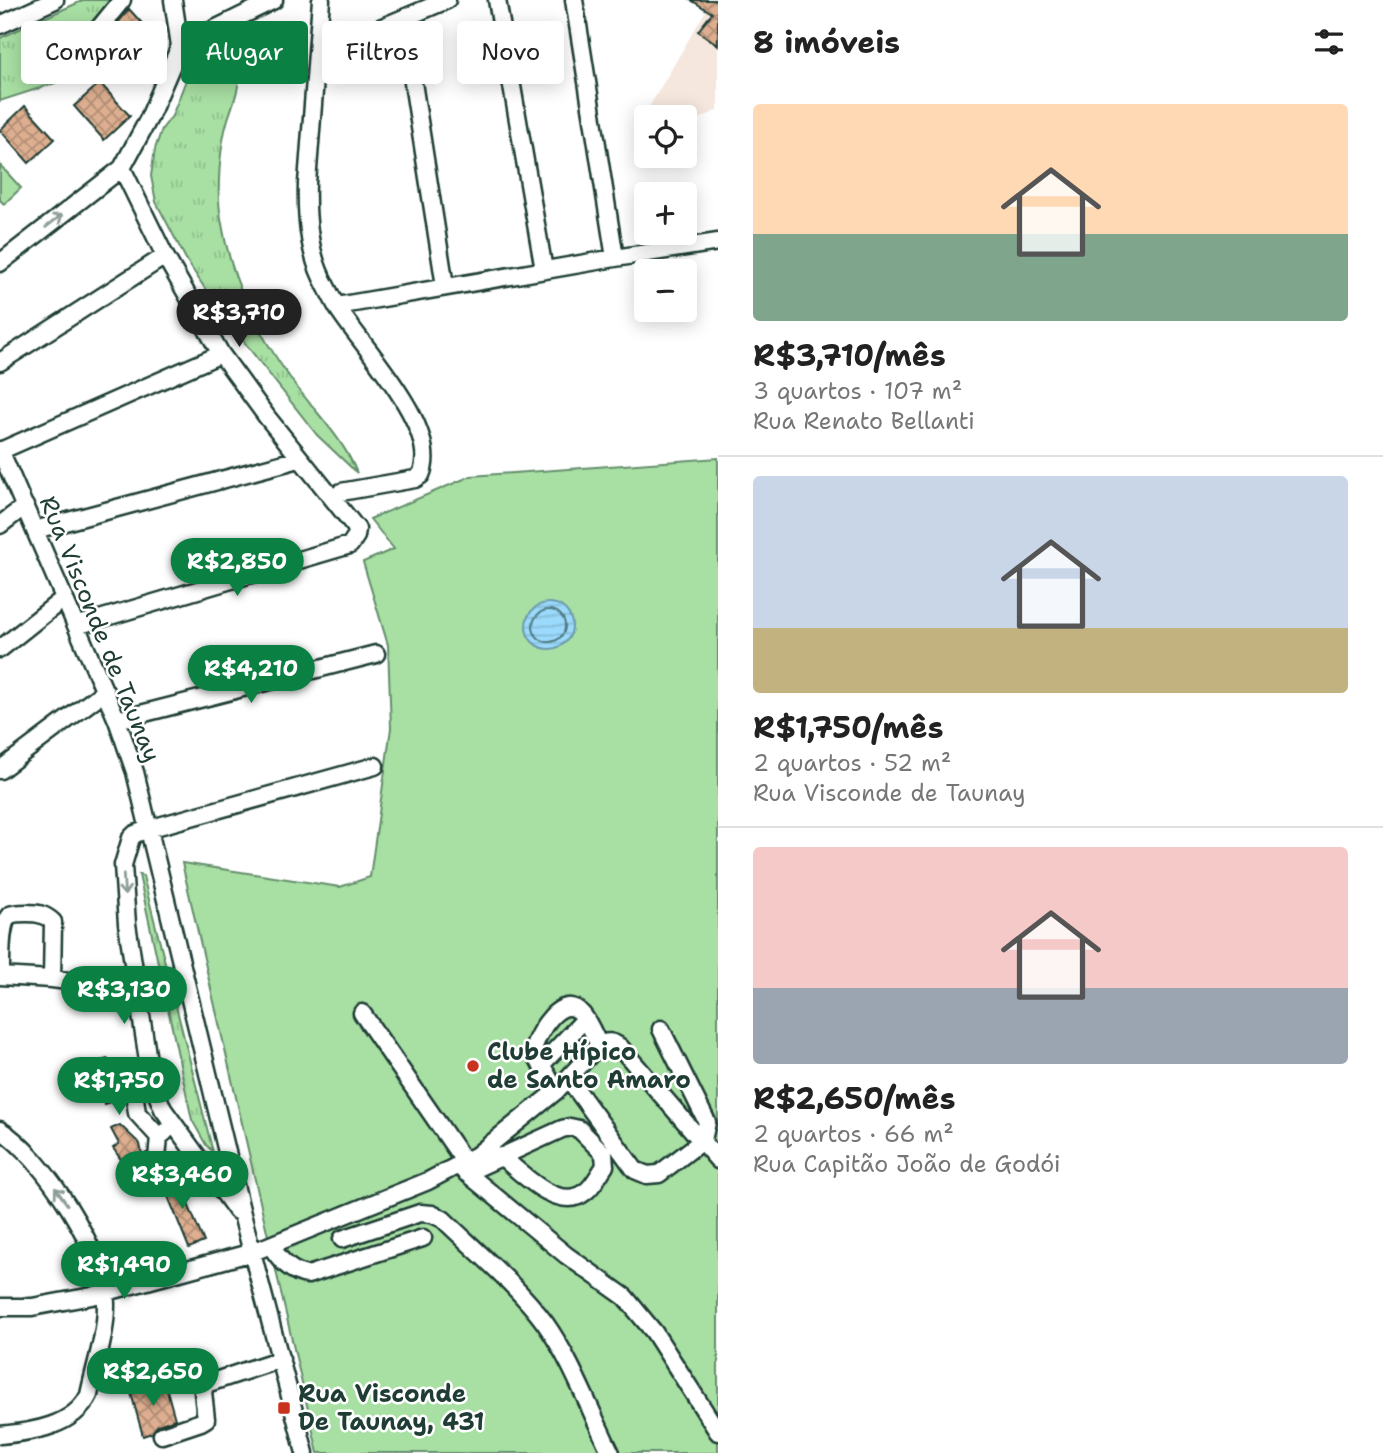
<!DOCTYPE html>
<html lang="pt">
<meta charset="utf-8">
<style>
body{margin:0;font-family:"Shantell Sans",sans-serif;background:#f6f6f6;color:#222;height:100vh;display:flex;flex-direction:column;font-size:26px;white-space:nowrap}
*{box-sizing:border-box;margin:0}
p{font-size:23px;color:#767676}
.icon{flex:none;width:38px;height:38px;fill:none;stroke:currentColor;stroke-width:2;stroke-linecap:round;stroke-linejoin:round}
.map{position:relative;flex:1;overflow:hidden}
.sheet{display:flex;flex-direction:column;background:#fff;width:665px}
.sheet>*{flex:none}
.banner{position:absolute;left:21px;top:21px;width:592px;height:63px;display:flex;gap:14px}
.buttons{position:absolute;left:634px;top:105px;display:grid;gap:14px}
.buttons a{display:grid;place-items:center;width:63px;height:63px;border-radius:7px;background:#fff;box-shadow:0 4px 18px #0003;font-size:35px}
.price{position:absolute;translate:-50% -60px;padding:0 16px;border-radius:24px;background:#0b8043;color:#fff;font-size:23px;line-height:46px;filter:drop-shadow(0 2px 4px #0008)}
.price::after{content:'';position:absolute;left:50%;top:42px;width:21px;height:16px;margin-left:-10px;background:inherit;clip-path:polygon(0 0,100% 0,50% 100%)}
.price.current{background:#222;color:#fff}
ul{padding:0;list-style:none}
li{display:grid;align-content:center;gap:14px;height:371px;padding:0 35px}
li+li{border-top:2px solid #e0e0e0}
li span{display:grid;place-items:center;height:217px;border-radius:7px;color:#555}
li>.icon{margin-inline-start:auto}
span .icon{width:126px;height:126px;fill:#fffc;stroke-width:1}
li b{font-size:30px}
h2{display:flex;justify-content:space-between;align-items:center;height:84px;padding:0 35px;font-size:30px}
.pill{padding:0 24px;border-radius:7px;background:#fff;box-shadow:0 4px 18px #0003;font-size:24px;line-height:63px}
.pill.current{background:#0b8043;color:#fff}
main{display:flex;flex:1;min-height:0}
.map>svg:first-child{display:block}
</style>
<main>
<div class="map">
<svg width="718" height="1453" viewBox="0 0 718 1453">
<defs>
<pattern id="grass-tufts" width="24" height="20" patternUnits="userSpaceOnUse" patternTransform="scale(1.75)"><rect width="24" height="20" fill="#a8dfa3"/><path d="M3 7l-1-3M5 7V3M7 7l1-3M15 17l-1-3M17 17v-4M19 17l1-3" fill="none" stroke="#90c08d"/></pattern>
<pattern id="water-rules" width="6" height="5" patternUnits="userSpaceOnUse" patternTransform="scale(1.75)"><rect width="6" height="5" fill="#9cdafd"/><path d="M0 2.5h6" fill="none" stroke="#86bcd9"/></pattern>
<pattern id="building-cross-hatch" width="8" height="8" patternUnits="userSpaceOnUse" patternTransform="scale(1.75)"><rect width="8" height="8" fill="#ddae8f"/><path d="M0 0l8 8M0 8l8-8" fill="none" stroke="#b38f76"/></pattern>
</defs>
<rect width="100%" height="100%" fill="#fff"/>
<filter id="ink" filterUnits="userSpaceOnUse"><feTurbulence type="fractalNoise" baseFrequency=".0143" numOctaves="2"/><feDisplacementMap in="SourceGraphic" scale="14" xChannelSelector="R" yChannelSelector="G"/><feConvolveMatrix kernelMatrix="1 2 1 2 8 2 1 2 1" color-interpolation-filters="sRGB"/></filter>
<g filter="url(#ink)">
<path fill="#f5e7dd" d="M712,0H718V110L684,126V117H646V134L642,119Z"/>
<path fill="url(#grass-tufts)" stroke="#648e6c" stroke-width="2" d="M84,0H115L96,20L68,79L0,101V38Z
M210,56L228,57L237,62C241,89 236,94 228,119C220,145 216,191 221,219C231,281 256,331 293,382C315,412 343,438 357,473L317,435L219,310L187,261L156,202L151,176L155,149L162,129L172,116L186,80Z
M139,875L143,876L213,1152L206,1145L192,1120Z"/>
<path fill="#a8dfa3" stroke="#648e6c" stroke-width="2" d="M0,165L21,188L4,204L0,200Z
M718,458V1453H318L182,863L340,887L370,877L391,728L388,645L363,562L394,549L370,519L471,476Z"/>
<path fill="url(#water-rules)" stroke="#6a9bad" stroke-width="2" d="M526 626a23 23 0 1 1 46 0a23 23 0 1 1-46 0Z"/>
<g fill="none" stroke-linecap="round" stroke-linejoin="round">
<path stroke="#517c84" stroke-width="2" d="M533 626a16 16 0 1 1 32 0a16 16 0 1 1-32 0Z"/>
</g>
<path fill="url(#building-cross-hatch)" stroke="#1f3d34" stroke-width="2" d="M691,0H718V45L698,31L712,13Z
M129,9L159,42L133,65L107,36Z
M100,83L130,116L104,140L74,106Z
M25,106L55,139L29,163L0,130Z
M108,1059L117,1080L114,1101L104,1104L100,1087L93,1089L91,1073L99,1072L96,1062Z
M120,1125L140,1144L142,1154L131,1160L128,1156L122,1161L113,1148L119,1144L111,1129Z
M175,1173L204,1242L189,1248L161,1179Z
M165,1383L175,1419L158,1425L152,1433L143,1436L131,1393Z"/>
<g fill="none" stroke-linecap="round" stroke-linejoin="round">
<g stroke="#1f3d34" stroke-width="21">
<path id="minor" d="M321,0L307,183C306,215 308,249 322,278C327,288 332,298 337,307C361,346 442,428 421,475L415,479L341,492
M497,0L544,270
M574,0L615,258
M403,19L445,286
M0,25L55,0
M91,38L122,0
M180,46L274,0
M318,54L447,0
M0,263L122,168L149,118L180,46L173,0
M337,306L615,258L718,242
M0,362L165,256
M0,450L117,720L135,772L243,1218L305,1453
M0,451L221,354
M0,525L25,506
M35,530L299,459
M76,626L350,545L356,536L357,529L267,417L221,354L165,256L122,168
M0,649L63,599
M117,720L376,654
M0,770L105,691
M0,976L52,979L137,990
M1,976C1,964 0,922 10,915C14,913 22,913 27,913C37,913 45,914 53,922L52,979
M362,1013L464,1161
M541,1065L585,1019
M131,1071L137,1113L159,1137
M568,1078L635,1170L647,1175L659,1174L703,1140L707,1122L661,1029
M556,1091L533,1050C537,1033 562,990 582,1014C589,1022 594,1035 599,1045
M0,1130C42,1155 107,1255 106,1305C106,1335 95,1366 89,1395C74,1426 32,1432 0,1435
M457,1165L566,1255L625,1297L654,1332L718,1432
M135,1170L157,1158L159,1137L165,1132
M466,1173L562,1129L570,1127L579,1129L604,1154L605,1166C599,1174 593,1187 585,1192C559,1213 520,1172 501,1156
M237,1211L163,1109L151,1080L127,924L123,865L131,838L135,834L148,829L375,766
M342,1239L420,1213L432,1214L443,1219C476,1251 519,1287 545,1323C572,1361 590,1411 611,1453
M271,1246C280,1260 291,1273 308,1275L423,1238
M0,1307H32L92,1296L253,1252L428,1181L477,1155L556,1091L599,1045C607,1041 612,1041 620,1047L718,1160
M162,1435L201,1422L206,1419L203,1392L206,1384L281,1359"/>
</g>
<use href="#minor" stroke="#fff" stroke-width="16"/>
</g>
<defs><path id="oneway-shaft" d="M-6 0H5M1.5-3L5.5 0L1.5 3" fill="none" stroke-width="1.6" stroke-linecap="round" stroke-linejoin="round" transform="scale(1.75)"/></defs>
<g stroke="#8f9e9a">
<use href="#oneway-shaft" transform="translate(54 221) rotate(-38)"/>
<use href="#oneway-shaft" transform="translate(124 885) rotate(86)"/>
<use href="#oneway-shaft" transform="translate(61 1196) rotate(-126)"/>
</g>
</g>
<g fill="#c8321e" stroke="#fff" stroke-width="2.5">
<circle cx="473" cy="1066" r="7"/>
<rect x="277" y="1401" width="14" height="14" rx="3.5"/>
</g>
<g text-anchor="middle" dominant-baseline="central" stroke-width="5" stroke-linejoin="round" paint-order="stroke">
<g font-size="24" fill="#1f3d34" stroke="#fff">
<text transform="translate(100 629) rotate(68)">Rua Visconde de Taunay</text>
</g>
<g font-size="24" font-weight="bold" fill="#1f3d34" stroke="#fff" text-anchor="start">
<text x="487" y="1052">Clube Hípico<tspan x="487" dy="28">de Santo Amaro</tspan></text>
<text x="298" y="1394">Rua Visconde<tspan x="298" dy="28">De Taunay, 431</tspan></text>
</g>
</g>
</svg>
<div class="buttons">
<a><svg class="icon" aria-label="locate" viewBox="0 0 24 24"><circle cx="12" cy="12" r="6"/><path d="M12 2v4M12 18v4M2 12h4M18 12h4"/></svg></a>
<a>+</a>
<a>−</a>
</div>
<b class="price current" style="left:239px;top:349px">R$3,710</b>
<b class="price" style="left:237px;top:598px">R$2,850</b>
<b class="price" style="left:251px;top:705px">R$4,210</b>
<b class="price" style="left:124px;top:1026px">R$3,130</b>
<b class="price" style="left:119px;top:1117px">R$1,750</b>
<b class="price" style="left:182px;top:1211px">R$3,460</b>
<b class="price" style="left:124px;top:1301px">R$1,490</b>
<b class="price" style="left:153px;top:1408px">R$2,650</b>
<div class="banner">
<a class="pill">Comprar</a>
<a class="pill current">Alugar</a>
<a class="pill">Filtros</a>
<a class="pill">Novo</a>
</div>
</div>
<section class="sheet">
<h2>8 imóveis<svg class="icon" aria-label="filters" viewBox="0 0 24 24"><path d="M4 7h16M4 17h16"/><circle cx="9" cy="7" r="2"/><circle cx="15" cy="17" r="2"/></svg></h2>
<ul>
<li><span style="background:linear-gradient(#ffd9b3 60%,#7fa58c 0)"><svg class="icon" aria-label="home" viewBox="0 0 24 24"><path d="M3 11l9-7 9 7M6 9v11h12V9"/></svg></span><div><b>R$3,710/mês</b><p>3 quartos · 107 m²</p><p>Rua Renato Bellanti</p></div></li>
<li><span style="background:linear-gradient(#c9d6e8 70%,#c2b280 0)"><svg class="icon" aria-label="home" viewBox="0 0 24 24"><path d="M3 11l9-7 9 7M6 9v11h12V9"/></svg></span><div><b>R$1,750/mês</b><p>2 quartos · 52 m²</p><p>Rua Visconde de Taunay</p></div></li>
<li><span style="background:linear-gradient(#f6c9c9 65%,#9aa5b1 0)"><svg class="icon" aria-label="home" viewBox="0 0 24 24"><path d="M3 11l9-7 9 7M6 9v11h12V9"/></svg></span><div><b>R$2,650/mês</b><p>2 quartos · 66 m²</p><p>Rua Capitão João de Godói</p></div></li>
</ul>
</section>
</main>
